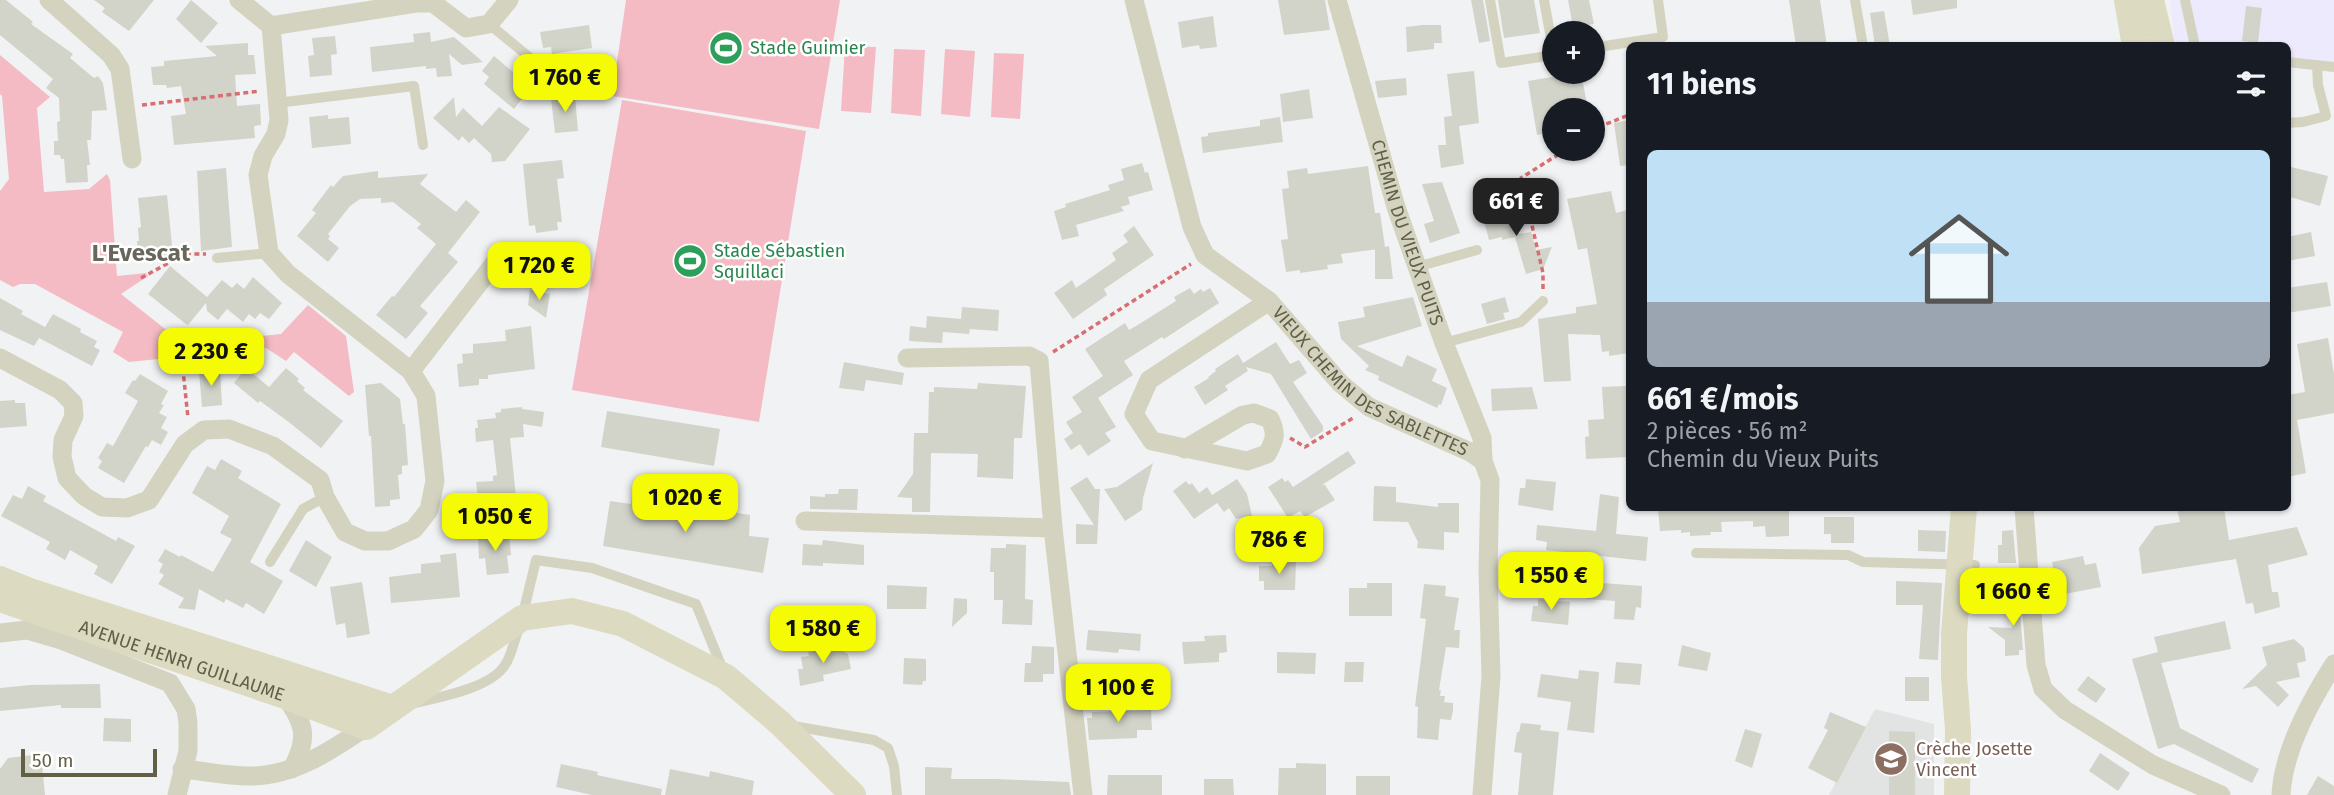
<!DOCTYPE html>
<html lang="fr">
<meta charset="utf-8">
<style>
body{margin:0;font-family:"Fira Sans",sans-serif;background:#242831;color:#f1f3f6;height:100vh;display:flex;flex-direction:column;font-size:26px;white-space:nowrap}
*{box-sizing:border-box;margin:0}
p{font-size:23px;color:#9ea1a6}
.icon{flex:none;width:38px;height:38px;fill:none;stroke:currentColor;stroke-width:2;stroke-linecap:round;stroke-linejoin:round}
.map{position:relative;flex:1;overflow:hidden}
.panel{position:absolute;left:1626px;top:42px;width:665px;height:469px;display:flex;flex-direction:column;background:#171b24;border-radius:10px;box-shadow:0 2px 5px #0004}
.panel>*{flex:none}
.buttons{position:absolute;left:1542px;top:21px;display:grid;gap:14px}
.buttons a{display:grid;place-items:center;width:63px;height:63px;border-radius:50%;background:#171b24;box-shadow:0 2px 5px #0004;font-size:35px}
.scale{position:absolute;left:21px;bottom:18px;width:136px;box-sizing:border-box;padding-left:7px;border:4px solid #615f46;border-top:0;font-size:19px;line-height:24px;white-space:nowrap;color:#615f46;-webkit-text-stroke:5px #fff;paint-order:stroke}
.price{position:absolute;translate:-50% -60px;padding:0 16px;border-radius:14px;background:#f4fb03;color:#111;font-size:23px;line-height:46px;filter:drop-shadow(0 2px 4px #0008)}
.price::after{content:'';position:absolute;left:50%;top:42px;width:21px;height:16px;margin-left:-10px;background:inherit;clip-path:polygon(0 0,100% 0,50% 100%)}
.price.selected{background:#222;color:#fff}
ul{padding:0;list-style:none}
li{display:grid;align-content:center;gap:14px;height:371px;padding:0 21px}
li span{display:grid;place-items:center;height:217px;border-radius:10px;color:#555}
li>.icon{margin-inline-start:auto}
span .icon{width:126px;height:126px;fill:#fffc;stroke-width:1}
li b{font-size:30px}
h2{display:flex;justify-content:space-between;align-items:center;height:84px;padding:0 21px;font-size:30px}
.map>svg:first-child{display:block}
</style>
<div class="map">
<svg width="2334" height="795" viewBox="0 0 2334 795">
<rect width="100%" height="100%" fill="#f1f2f3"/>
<path fill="#edeafe" d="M2170,0H2334V67L2287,64V46L2175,45Z"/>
<path fill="#e2e4e4" d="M1875,709L1934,724V795H1829Z"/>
<path fill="#f5bbc4" d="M626,0H840L819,129L612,96Z
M845,46L876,47L871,113L841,111Z
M894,49L925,50L921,116L891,113Z
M945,49L975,51L970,117L941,114Z
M994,53L1024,54L1020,119L991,117Z
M0,55L50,97L37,108L44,192L89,189L107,174L110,180L117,276L146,273L148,276L121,294L184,344L281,334L308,305L346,336L354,392L349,396L294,352L286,361L266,348L129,362L113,352L123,332L35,284H20L13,287L0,280V191L9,179L2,96L0,94Z
M622,100L806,131L759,422L572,390Z"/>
<path fill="#d2d4ca" d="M0,0H6L33,22L31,24L73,54L70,58L94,78L98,76L103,83L107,110L92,111L91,140H87L90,165H87L88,182L66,183L64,159H61L60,155H54V141H58L57,122L60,121L59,98L46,88L53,79L0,35Z
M94,0H154L129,31L102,12L105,8Z
M191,0L218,23L201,43L176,19Z
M1278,0H1325L1330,30L1284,35Z
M1471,0H1483L1490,41L1479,43Z
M1498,0H1534L1540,33L1504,38Z
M1568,0H1589L1594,24L1573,27Z
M1789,0H1820L1827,46H1796Z
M1911,0H1957V8L1913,15Z
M2246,6L2262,8L2258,43L2242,41Z
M1884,11L1890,46H1875L1870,13Z
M1213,16L1217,47L1200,49L1199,45L1182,48L1178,22Z
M589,25L592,48L552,54L551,47L543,48L540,32Z
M1422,25H1441L1442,43H1434V49L1407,52L1406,27Z
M430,32L431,42L454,37L483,62L462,65L449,54L452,76L437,77L436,68L426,69V66L372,72L370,47L414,42L413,34Z
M335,36L337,54L331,55L332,75L310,77L308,56L314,55L312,38Z
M248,43V55H254L256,74L235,75L237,106L260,104L261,125L254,126L255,138L174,145L171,116L186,114L181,86L167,88L166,85H153L151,67L164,66V61L217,56L205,46Z
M494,56L520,78L514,85L525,95L514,109L484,84L489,77L482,71Z
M1474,71L1479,123L1459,126L1464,164L1441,168L1438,145H1446L1444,117L1452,116L1447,74Z
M1581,72L1588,110H1554V132L1537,135L1528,81Z
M1406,78L1407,95L1378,98L1375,81Z
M1309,89L1313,118L1283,122L1280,94Z
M575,96L578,131L555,133L551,98Z
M454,97L456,117L463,108L482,126L499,107L530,129L505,161L492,162L491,154L474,138L469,143L462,136L459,141L433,118Z
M328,115V119L349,117L351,144L312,148L309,117Z
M1280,117L1283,142L1203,153L1201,137L1208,136V133L1260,126V120Z
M1629,120V165L1620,166L1614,123Z
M562,160L564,178L557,179L562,222H557L558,230L536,233L535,225L529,226L523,164Z
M1142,163L1145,173L1148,172L1153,190L1128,197L1130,204L1121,207L1124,211L1076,225L1079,236L1062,240L1054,211L1066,207L1065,204L1110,190L1108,185L1124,180L1121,169Z
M1368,166L1375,213H1380L1385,247L1389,246L1393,279H1375V249H1378L1341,254L1343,263L1327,265L1328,269L1300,273V270L1286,272L1281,240L1288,239L1282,189L1289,188L1287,171L1307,168L1308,174Z
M2287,166L2328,176L2320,206L2287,196Z
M226,168L232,247L201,251L197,171Z
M378,171V178L428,174L420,184L456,212L466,200L480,212L448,253L458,262L420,306L428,313L406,339L376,315L392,296L394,297L436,244L417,228L421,224L393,202L381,203V198L360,199L350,206L328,234L330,236L328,239L339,248L328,262L297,236L316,213L312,210L331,185L333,187L343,176Z
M1442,182L1460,233L1430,243L1424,224L1434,221L1422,184Z
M1611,191L1616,213L1627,210L1629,221V353L1609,356V351L1602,352L1600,335L1568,334L1571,381L1544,382L1538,319L1576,313V307L1597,304L1587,248L1578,250L1567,199Z
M167,195L173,255L138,259L137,241H139L138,228L141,227L138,198Z
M1512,206L1519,234L1531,232L1536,250L1552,247L1543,269L1526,274L1515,237L1502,240V237L1489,240L1482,213Z
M1134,226L1154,255L1104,289L1107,295L1073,319L1054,293L1072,280L1076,288L1116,260L1112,253L1128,242L1123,235Z
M2311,232L2315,256L2287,261V237Z
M170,266L207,297L222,280L232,288L237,283L244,289L253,277L282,303L269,319L260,313L255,319L249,314L243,322L227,309L218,320L207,311L206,303L188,325L186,324L148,294Z
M2327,282L2331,306L2287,313V288Z
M1190,288L1194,294L1201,289L1203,292L1210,288L1219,303L1164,339L1162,337L1124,361L1133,375L1098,398L1116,427L1105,433L1111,441L1088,456L1080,444L1071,450L1064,439L1073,433L1066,422L1082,412L1072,397L1103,376L1085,349L1125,323L1129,330L1136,326L1176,301L1174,297Z
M530,290L550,294L546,318L528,305Z
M1413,297L1422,326L1357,346L1402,367L1407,355L1437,369L1432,381L1447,388L1441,405L1439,404L1437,408L1378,380L1379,376L1365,370L1369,366L1341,339L1338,322L1365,317L1363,307Z
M1505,297L1509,312L1503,313L1505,319L1487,324L1481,304Z
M0,298L23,311L21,314L45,327L39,337L53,314L81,329L80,332L97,341L94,347L100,350L92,366L39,338L34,346L0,330Z
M962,307L999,310L998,331L970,329L969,334L943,332L942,343L909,341L910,326L926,328L927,316L961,319Z
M531,326L535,369L488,375V379H479V385L459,387L457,364L463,363L462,354L473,353V344L506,341L505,330Z
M2328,338L2334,374V413L2297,420L2306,473L2287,477V395L2305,392L2297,344Z
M1276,342L1290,364L1299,360L1307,373L1293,382L1323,426V431L1311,439L1271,374L1246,367L1248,371L1225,386L1228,390L1205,405L1194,387L1209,378L1208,377L1216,371L1215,369L1238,354L1243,363Z
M844,362L904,373L902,385L866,380L864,391L839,388Z
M246,368L269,387L286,368L299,379L297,381L305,388L303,390L343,421L321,448L290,423L260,401L258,403L234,383Z
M220,369L222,405L202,407L199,371Z
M140,374L168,391L161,404L164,405L159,413L167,417L161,428L168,432L161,445L152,440L148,447L146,446L124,483L98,468L102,461L98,458L107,443L113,446L138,401L125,393L133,380L135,381Z
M381,383L400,399L403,424H405L408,465L402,466V474L398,475L400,499L390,500V506L375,507L371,436H369L365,385Z
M978,383L1026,386L1022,438H1014L1013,479L977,477L978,454L931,453L930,512H912V498L897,497L913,474L914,433H928L929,392H934V387L977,389Z
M1625,386L1629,388V457L1586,459L1585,437L1589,436L1588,420L1604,419L1602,387Z
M1532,387L1538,409L1492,411L1491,389Z
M15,400V403H25L27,426L0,428V401Z
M522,407V409L544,412L542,427L523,424L524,437L510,438L518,517L501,518L498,497L478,498L476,482L493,481V476L497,475L493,440L476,442L475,428H478L477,420L496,418L495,413L501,412V409Z
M607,411L720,429L714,466L601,447Z
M1348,451L1356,463L1322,485H1325L1335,500L1305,517L1300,511L1288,518L1268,487L1282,478L1285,482L1288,480L1293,487Z
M221,459L242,471L238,478L281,504L250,562L283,581L264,614L246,603L243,608L226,599L224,603L199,589L195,610L178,608L184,598L158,584L164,575L159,572L163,564L158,561L165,549L180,557L181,555L213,572L232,539L220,533L229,516L192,493L207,466L215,470Z
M1153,463L1143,498L1142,510L1125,521L1104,489L1117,487Z
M1087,477L1095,489H1100L1097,544H1076V524L1094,525L1070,488Z
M1237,479L1247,494L1252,516L1236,519L1229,508L1224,512L1217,503L1194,519L1173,491L1186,481L1189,485L1192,483L1199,493L1207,487L1212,495Z
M1526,479L1556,482L1553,511L1518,505L1520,488H1525Z
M28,486L46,496L43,501L116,541L118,537L135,546L112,584L94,574L98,566L70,550L65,560L46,549L50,542L1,516L13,495L22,499Z
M1374,486L1396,487V502L1438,507V503H1459V533L1444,532V550L1417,548L1418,542L1408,522L1373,521Z
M839,489H858L857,510L810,509V496L825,497V494H838Z
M1600,494L1619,497L1616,534L1648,537L1646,561L1546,550L1547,542L1536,540L1537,525L1596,531Z
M632,496L750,515L749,536L769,538L763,573L603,546L610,501L631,504Z
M1658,508H1789V536L1766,537L1765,526L1753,527V521L1721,522L1722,532H1710L1711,535L1690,536V532L1681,533V530L1660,531Z
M2177,508H2224L2229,540L2297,527L2308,555L2268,565L2272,592H2278L2280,607L2255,614L2253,603L2246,604L2236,559L2142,574L2139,548L2155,526L2180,522Z
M1824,517H1854V543H1831V534H1824Z
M1918,530L1946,531L1945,552L1918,551Z
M2013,530L2016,563H1998V545H2002V531Z
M509,534L511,555L507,556L509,573L487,575L485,558L479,559L478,537Z
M306,540L332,557L316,587L289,571Z
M823,540L864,545V565L823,563V566L802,565L803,544L822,545Z
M1006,544L1026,545L1025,599L1033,600L1032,625L1002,624L1003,600H994V572H990L991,548H1006Z
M456,553L460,597L391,603L389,577L421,573V564L441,562L440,555Z
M2083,556L2085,565L2096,563L2101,587L2060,595L2061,601L2044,604L2041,573L2054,571L2052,562Z
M1272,561L1296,562L1295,590H1264V581H1259V566H1272Z
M2017,578L2023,650H2019V655L2005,656V640L1988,627L2012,628L2014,579Z
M1896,581L1942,583L1938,660L1919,659L1923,605H1896Z
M362,582L370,634L347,638L345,623L336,625L330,587Z
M1589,582L1642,586L1641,608L1636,607L1634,620L1614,619L1615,601L1586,599Z
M1367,583H1392V616H1349V588H1367Z
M1424,584L1446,586L1445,596L1459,598L1454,630H1460L1459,648L1446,647L1439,690H1441L1440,696H1445L1444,702L1453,703V711L1451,720L1440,719L1438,740L1417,738L1418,707L1415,706L1426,619L1420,618Z
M887,585L927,587L926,609H887Z
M954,598L967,599V613L952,627Z
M1538,599L1570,602L1568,625L1531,621L1533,606H1538Z
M2225,621L2231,649L2161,663L2154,637Z
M1088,630L1141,634L1140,651L1119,649L1118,653L1086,650Z
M1226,635L1227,652L1219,653V662L1184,664L1182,642L1205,641L1204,636Z
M2294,639L2304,648L2306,661L2297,663L2300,677L2276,682L2289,695L2278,707L2256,686L2242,689L2267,665L2262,647Z
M1682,645L1711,653L1707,671L1678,666Z
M1032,646L1054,647V674H1043V682H1024L1025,663H1031Z
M836,647L848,654L851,669L823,675L824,681L800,686L798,669H803L801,657L809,656L808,652Z
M1277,652L1316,653L1315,674L1277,673Z
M2158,652L2180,728L2259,769L2252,783L2174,744L2158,749L2132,659Z
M904,658L926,659V681H923L922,685L903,684Z
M1345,662H1364L1363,682H1344Z
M1616,662L1642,664L1640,685L1614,683Z
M1579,670L1599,672L1594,733L1567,730L1571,702L1537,697L1541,674L1578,679Z
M2088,676L2106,689L2096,703L2077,690Z
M1905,677H1929V701H1905Z
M100,684L101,708H61V705L0,711V688L30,685Z
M1151,710L1152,730H1137V738L1089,740L1087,718H1092V712Z
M1830,712L1866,727L1837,783L1808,768L1828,730L1824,728Z
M104,718L131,719V742L103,741Z
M1521,723L1541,725L1540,730L1559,732L1553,795H1518L1522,753L1514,752L1517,732H1519Z
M1745,729L1762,734L1752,768L1735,761Z
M1889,731L1915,732V795H1889Z
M2100,753L2130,773L2118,791L2089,771Z
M41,754L45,795H0V769L8,758Z
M1296,763L1326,764V795H1278L1279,768H1296Z
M561,764L598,772L597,775L662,789L661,795H592L556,787Z
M925,767L952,768L951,779H995L1069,782L1071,795H925Z
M670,769L709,777L710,771L754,781L752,795H665Z
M1108,775H1162V795H1107Z
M1356,776H1390V795H1356Z
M2318,776L2334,786V795H2307Z
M1204,779H1233L1234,795H1204Z"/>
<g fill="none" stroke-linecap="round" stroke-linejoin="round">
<path stroke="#d86e71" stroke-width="3.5" stroke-dasharray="5 3.5" stroke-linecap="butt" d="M142,105L260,91
M1592,133L1606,124L1629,115
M141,278L185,254H206
M1543,289V273L1521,178L1567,149
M181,351L188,418
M1053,352L1191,264
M1290,438L1305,447L1353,418"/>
<path stroke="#d4d3c0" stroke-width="10" d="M1490,0L1501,63L1554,55
M1544,0L1554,55
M1855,0L1863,46
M2185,0L2195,46
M489,24L540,66
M1592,48L1663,37L1658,0
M2287,62L2334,67
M277,103L414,86L423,145
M2287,123L2303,122L2326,116L2318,85L2317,65
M217,258L269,253
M1417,267L1477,250
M1444,343L1521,322L1543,301
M1696,553L1848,555L1863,562L1975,565
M270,562L303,509L325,497
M523,614L536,560L592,568L696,604L723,670
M415,703C440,697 491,688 505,665C512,655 514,640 519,628
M793,726L874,740L888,748L894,766L897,795"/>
<g stroke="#d4d3c0" stroke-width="19">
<path d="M49,0L111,55L120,69L132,159"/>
<path id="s1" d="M1134,0L1192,227L1205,255L1269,301L1340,383L1369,407L1470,452L1483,461L1490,480L1488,572L1491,676L1482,795"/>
<path id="s2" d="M1337,0L1396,207L1444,343L1482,438L1483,461"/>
<path d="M271,26L416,3H433L466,28L489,24L509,0"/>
<path d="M0,358L60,390L73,403L74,416L63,440L62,457L67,478L84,496L102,507L127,508L149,500L185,444L204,430L229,429L273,446L320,480L325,497L345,532L365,541H388L414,529L429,510L435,481L426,396L411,371L288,274L269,253L258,175L263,156L276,134L279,120L271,26L239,0"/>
<path d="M907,358L1029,356L1039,361L1053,528"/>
<path d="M411,371L500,256"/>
<path d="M1185,449L1243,415L1254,413L1270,419C1277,434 1275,440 1267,454L1247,461L1152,441L1134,414L1149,380L1269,301"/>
<path d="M2024,508L2036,665L2043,689L2065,710L2153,765L2221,795"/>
<path d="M805,521L1053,528L1083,795"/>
<path d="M0,633L27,630L61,640L170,683L186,709L188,723V751L177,795"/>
<path d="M285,696C305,724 309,738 292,769"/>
<path d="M182,769C205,771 230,777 253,776C295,775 332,750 366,727"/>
<path d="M2281,795C2283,752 2311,700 2334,664"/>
</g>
<g stroke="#dcdbc1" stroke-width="26">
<path d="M2127,0L2135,46"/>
<path d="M2151,0L2162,46"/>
<path d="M0,579L30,591L393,708"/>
<path id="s3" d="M0,599L285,696L366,727L522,618L572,611L623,624L726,677L781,724L853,795"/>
<path d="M1957,795L1958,730L1954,676V634L1964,508"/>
</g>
</g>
<defs>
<g id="stadium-disc" transform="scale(1.75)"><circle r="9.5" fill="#2e9e5b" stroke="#fff"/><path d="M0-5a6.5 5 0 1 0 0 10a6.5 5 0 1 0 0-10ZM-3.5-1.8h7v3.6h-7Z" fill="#fff"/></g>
<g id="school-disc" transform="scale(1.75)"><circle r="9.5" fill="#8d6e63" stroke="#fff"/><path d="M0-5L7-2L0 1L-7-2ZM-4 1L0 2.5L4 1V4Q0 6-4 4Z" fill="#fff"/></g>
</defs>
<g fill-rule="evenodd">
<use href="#stadium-disc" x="726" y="48"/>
<use href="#stadium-disc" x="690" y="261"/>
<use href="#school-disc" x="1891" y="759"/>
</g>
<g text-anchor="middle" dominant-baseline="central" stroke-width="5" stroke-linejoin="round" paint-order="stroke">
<g font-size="18" fill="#27864d" stroke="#fff" text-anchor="start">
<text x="750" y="48">Stade Guimier</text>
<text x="714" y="251">Stade Sébastien<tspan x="714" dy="21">Squillaci</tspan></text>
</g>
<g font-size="18" fill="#615f46" stroke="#fff">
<text stroke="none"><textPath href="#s2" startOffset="243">CHEMIN DU VIEUX PUITS</textPath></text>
<text stroke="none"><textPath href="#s1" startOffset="476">VIEUX CHEMIN DES SABLETTES</textPath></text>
<text stroke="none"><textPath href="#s3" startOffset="192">AVENUE HENRI GUILLAUME</textPath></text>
</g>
<g font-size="18" fill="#785e54" stroke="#fff" text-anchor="start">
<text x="1916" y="749">Crèche Josette<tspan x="1916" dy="21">Vincent</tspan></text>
</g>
<g font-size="24" font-weight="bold" fill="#67675c" stroke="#fff">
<text x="141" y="253">L'Evescat</text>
</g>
</g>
</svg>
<div class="buttons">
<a>+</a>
<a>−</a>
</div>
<div class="scale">50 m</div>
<b class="price" style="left:565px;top:114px">1 760 €</b>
<b class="price selected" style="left:1516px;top:238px">661 €</b>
<b class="price" style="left:539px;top:302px">1 720 €</b>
<b class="price" style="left:211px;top:388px">2 230 €</b>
<b class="price" style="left:685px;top:534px">1 020 €</b>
<b class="price" style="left:495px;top:553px">1 050 €</b>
<b class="price" style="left:1279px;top:576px">786 €</b>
<b class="price" style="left:1551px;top:612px">1 550 €</b>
<b class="price" style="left:2013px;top:628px">1 660 €</b>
<b class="price" style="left:823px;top:665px">1 580 €</b>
<b class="price" style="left:1118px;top:724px">1 100 €</b>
<section class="panel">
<h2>11 biens<svg class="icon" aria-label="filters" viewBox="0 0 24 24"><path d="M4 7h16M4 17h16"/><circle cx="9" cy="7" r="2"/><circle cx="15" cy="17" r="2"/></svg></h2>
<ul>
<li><span style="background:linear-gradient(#bfe0f5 70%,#9aa5b1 0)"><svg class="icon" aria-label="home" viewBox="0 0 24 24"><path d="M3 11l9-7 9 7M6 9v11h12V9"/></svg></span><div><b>661 €/mois</b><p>2 pièces · 56 m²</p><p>Chemin du Vieux Puits</p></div></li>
</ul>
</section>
</div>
